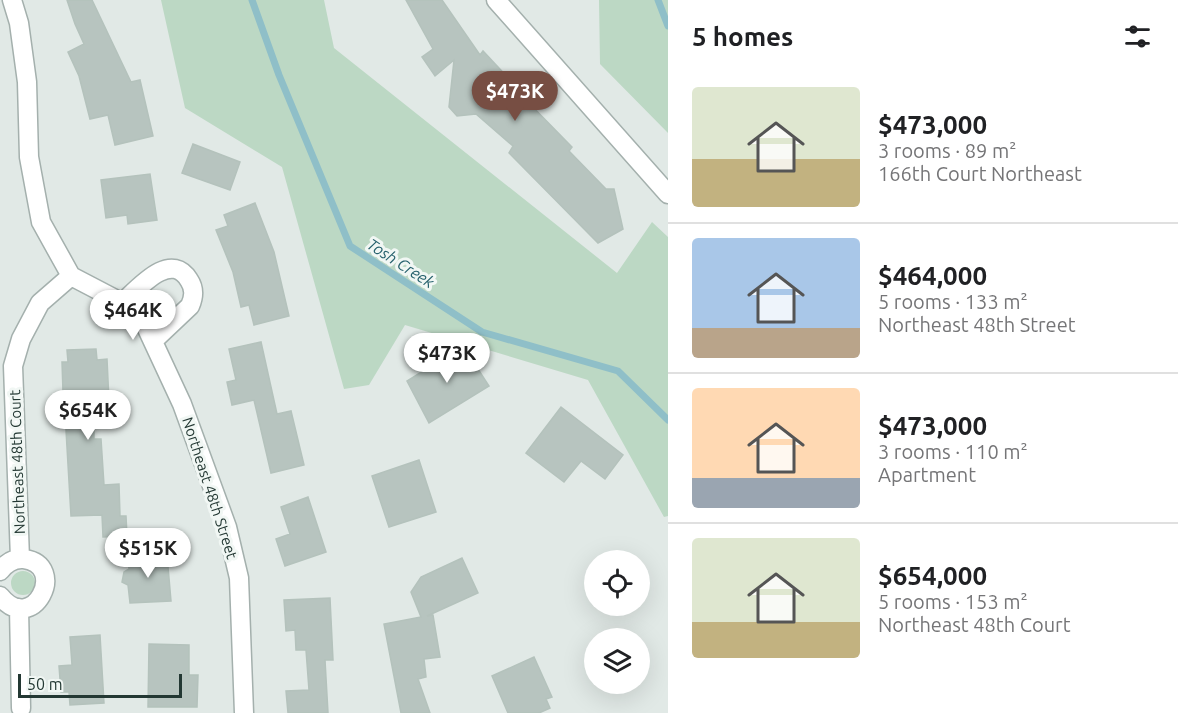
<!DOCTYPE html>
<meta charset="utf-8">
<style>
body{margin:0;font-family:Ubuntu,sans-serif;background:#f2f2f2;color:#202124;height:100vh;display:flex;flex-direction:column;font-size:22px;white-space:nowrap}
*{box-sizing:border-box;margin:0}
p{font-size:20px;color:#757577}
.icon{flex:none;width:33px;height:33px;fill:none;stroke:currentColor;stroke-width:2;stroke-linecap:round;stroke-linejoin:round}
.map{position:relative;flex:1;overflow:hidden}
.drawer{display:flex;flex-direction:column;background:#fff;width:510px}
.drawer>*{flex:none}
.fabs{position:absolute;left:584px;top:550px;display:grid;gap:12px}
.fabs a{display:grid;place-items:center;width:66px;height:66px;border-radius:50%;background:#fff;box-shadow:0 6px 24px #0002;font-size:30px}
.scale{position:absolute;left:18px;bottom:15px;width:164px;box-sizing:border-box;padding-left:6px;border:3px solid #233833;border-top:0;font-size:16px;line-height:21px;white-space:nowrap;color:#233833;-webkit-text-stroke:4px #f1f7f4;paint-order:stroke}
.price{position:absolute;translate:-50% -51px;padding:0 14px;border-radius:21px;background:#fff;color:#222;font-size:20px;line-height:39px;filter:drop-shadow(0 2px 3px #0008)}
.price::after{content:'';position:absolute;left:50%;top:36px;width:18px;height:14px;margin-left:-9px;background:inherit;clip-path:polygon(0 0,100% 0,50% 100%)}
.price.current{background:#774e43;color:#fff}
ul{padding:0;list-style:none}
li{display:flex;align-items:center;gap:18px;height:150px;padding:0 24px}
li+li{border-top:2px solid #e0e0e0}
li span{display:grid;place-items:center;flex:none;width:168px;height:120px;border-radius:6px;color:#555}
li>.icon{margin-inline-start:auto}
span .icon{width:72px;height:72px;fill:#fffc;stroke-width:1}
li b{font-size:26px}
h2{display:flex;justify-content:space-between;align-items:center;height:72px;padding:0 24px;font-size:26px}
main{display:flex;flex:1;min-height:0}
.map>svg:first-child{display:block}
</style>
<main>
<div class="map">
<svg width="668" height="713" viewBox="0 0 668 713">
<rect width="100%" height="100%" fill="#e1e9e6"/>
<path fill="#bcd8c4" d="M161,0H324L334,48L617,273L652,222L668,237V516L664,517L588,380L405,325L369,385L344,389L282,167L185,108Z
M599,0H668V133L600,64Z
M11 583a12 12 0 1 1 24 0a12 12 0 1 1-24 0Z"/>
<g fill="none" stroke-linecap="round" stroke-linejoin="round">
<path stroke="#8fbfc8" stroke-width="7" d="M252,0L279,75L350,246L482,332L618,371L668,420
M658,0L668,26"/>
</g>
<path fill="#b7c4bf" stroke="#b4c2bc" stroke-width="1.5" d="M67,0H92L131,82L140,80L153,136L115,145L108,115L90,119L79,76L68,52L84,44L75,24Z
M406,0H442L480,55L483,51L525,96L524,98L572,147L569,151L606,189H614L623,229L598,243L509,153L513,146L476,114L457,116L449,107L454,60L435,76L422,57L433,49Z
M193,144L240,162L230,190L182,173Z
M150,174L157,220L128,224L127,215L106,218L101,180Z
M255,203L274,252L289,316L254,325L249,305L241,307L233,272L216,230L228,226L224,215Z
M261,342L277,414L291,411L304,465L271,473L254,400L232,405L227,382L236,380L229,349Z
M463,346L489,386L429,423L407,381Z
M96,349L97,360L107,359L109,401H94V439H101L104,485L119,484L120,516H126L127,536L103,537L102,515L71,516L65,413H61L60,392H63L62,362H68L67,350Z
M561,407L623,455L605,479L581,461L564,482L526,453Z
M419,460L436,512L389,527L372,476Z
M308,497L326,552L285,566L276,539L290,534L281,507Z
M167,555L171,601L130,603L128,585L122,582L124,572L129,569L128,558Z
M462,558L478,593L427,616L433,615L440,657L424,659L426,677L418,679L430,713H401L384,624L421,617L411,592L421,577Z
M330,598L333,660H325L328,713H288L286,691L309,690L306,650H296L295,630L286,631L284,600Z
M100,635L104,703L70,705L69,692H61L59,666L72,665L70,637Z
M149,644L189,645V675H198L197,707H148Z
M534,657L552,697L546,699L550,708L539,713H508L492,676Z"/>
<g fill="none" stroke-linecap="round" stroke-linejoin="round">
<g stroke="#a4b0ad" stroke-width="21">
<path id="minor" d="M12,0L19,23L27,82L29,157L41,222L71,276L117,300L142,318L182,404L227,527L239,578L244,713
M496,0L668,194
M121,304C137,290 170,249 189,280C195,289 194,297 190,306L153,341
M20,559L13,366L21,339L40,303L71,276
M0,571C6,563 14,558 24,559C69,565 33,637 0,596
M19,608L21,708"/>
</g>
<use href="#minor" stroke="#fff" stroke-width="18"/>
</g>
<g text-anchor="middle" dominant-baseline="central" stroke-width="6" stroke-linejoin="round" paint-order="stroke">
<g font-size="15" fill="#233833" stroke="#f1f7f4">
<text transform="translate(17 462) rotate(-92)">Northeast 48th Court</text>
<text transform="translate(210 488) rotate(72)">Northeast 48th Street</text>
</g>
<g font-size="16" font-style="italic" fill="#25606c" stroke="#f1f7f4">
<text transform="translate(401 263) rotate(33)">Tosh Creek</text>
</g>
</g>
</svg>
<div class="fabs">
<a><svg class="icon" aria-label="locate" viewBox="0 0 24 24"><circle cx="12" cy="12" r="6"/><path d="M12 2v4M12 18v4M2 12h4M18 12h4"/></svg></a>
<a><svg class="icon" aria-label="layers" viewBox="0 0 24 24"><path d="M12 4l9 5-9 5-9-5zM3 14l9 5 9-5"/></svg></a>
</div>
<div class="scale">50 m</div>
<b class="price current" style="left:515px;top:122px">$473K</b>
<b class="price" style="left:133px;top:341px">$464K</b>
<b class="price" style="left:447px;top:384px">$473K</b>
<b class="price" style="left:88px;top:441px">$654K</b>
<b class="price" style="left:148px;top:579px">$515K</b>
</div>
<section class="drawer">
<h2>5 homes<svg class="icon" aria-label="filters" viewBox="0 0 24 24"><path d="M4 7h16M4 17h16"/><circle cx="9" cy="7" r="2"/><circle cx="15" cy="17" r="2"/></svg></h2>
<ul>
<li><span style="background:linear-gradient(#dfe7d0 60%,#c2b280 0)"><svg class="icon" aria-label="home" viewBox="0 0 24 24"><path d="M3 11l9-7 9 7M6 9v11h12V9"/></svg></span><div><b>$473,000</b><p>3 rooms · 89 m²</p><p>166th Court Northeast</p></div></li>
<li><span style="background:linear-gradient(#a9c7e8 75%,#b9a48a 0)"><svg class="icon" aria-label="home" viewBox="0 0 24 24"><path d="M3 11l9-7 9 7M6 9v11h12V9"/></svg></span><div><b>$464,000</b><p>5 rooms · 133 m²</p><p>Northeast 48th Street</p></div></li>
<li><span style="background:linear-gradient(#ffd9b3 75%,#9aa5b1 0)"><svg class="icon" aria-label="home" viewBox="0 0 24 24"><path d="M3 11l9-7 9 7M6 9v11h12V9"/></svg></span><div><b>$473,000</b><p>3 rooms · 110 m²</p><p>Apartment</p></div></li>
<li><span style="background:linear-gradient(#dfe7d0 70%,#c2b280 0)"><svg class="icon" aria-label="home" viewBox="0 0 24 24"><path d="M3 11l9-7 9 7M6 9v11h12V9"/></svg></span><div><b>$654,000</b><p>5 rooms · 153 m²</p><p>Northeast 48th Court</p></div></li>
</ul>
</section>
</main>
